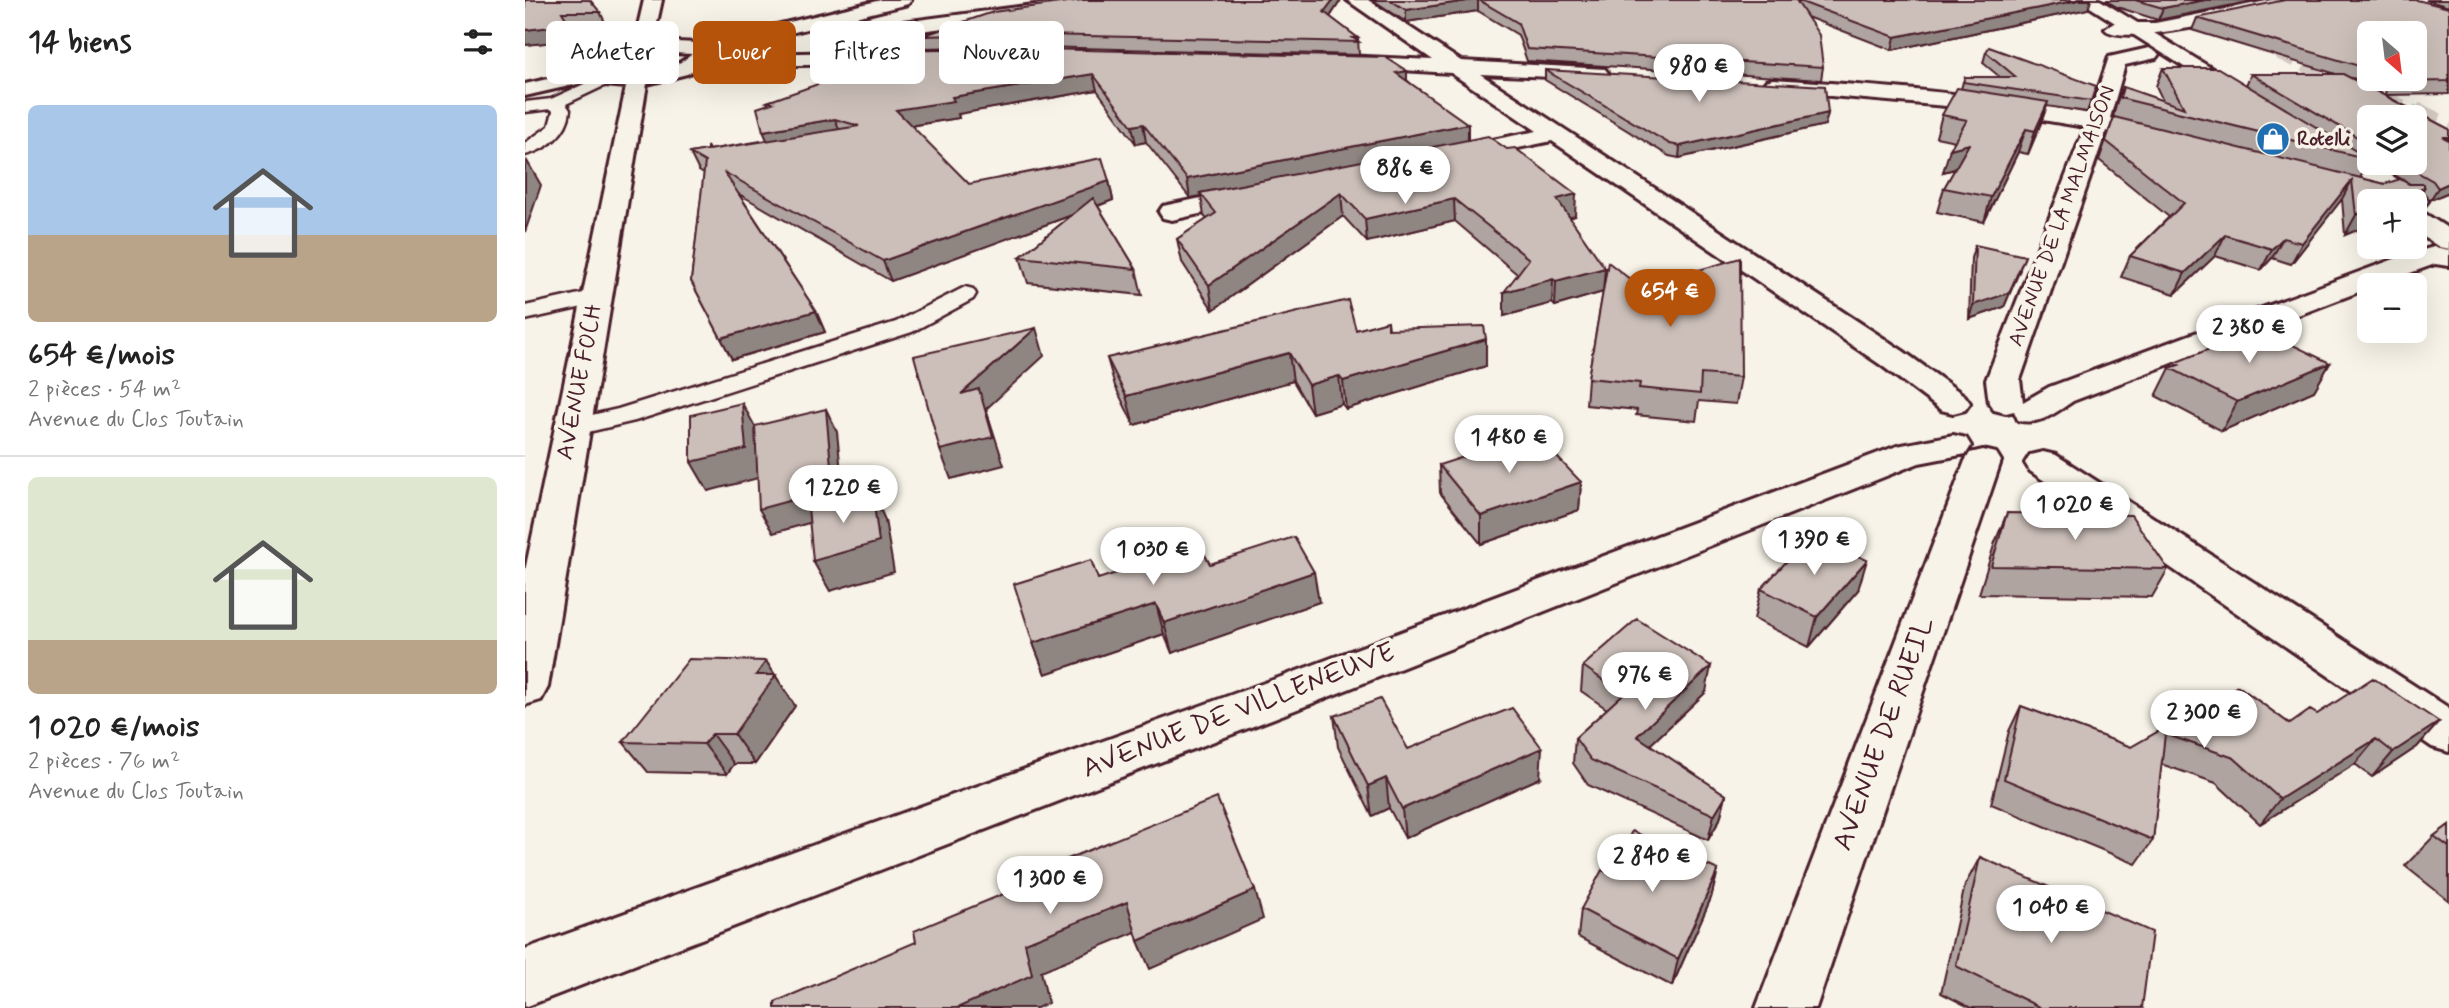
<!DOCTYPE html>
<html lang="fr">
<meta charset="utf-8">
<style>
body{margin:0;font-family:Mynerve,sans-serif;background:#f2f2f2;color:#222;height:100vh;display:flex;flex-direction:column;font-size:26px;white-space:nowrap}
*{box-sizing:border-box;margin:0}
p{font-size:23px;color:#767676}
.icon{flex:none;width:38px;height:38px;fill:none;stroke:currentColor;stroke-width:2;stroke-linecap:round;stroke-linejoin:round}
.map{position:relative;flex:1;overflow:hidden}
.details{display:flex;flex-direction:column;background:#fff;width:525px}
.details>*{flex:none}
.banner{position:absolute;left:21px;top:21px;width:665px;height:63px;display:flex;gap:14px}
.needle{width:46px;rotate:152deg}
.buttons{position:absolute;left:1832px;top:21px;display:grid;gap:14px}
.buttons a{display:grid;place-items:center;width:70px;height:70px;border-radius:10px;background:#fff;box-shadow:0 7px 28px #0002;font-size:35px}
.price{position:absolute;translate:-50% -60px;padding:0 16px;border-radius:24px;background:#fff;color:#222;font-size:23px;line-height:46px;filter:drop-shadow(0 2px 4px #0008)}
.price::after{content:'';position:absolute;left:50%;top:42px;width:21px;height:16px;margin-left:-10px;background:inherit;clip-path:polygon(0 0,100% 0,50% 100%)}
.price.active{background:#b45309;color:#fff}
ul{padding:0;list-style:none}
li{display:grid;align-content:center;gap:14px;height:371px;padding:0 28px}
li+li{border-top:2px solid #e0e0e0}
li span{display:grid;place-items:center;height:217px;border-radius:10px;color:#555}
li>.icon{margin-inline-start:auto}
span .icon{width:126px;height:126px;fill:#fffc;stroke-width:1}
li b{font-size:30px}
h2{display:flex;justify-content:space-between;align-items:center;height:84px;padding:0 28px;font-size:30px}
.tag{padding:0 24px;border-radius:10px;background:#fff;box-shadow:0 7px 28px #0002;font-size:24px;line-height:63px}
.tag.active{background:#b45309;color:#fff}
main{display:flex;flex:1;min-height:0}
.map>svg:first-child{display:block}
</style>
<main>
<section class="details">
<h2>14 biens<svg class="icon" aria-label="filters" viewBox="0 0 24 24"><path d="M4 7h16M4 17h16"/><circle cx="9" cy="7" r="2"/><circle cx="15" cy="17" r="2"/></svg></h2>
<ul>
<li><span style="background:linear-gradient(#a9c7e8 60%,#b9a48a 0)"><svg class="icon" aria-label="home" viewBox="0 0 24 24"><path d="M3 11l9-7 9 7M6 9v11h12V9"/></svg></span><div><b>654 €/mois</b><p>2 pièces · 54 m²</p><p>Avenue du Clos Toutain</p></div></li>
<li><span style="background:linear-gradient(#dfe7d0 75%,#b9a48a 0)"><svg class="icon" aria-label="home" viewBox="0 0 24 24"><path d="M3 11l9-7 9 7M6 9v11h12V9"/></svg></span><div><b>1 020 €/mois</b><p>2 pièces · 76 m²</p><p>Avenue du Clos Toutain</p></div></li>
</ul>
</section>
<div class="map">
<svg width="1924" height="1008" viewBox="0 0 1924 1008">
<rect width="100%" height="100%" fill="#f7f3e8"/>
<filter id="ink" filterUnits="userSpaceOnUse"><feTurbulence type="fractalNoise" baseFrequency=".0143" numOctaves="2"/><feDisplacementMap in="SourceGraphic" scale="14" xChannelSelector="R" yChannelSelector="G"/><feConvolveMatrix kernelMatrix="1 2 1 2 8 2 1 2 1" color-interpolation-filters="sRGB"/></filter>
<g filter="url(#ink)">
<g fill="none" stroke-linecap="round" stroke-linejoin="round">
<path stroke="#d4c9c2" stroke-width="19" stroke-dasharray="19 10" stroke-linecap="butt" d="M1650,0L1892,116"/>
<path stroke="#d4c9c2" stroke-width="25" stroke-dasharray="25 12" stroke-linecap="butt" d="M1889,114L1924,131"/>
<g stroke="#4a1f2b" stroke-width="5">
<path id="service" d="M77,76L85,81L83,84L41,104L45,110C43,133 22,150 0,155V143L24,126L28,111L26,109L0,112V102L26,99Z
M440,287L448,289L451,294L448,299L387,332L110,421L46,436L36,434L32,428L36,422L93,409L371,322Z
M72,290L80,292L83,297L80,302L0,320V306Z"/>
</g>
<g stroke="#4a1f2b" stroke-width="6">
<path id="minor" d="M119,0H137L128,41L173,43L180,45L187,55L419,50L429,56L419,62L176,67L162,74L122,84L23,687L16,700L0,705V571L101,87L57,83L0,96V84L45,74L56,59L69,52L109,43ZM128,52L167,54C143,76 95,79 65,73L83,61Z
M356,0H386L383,4L192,51L182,45L185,41Z
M548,0H596L587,5L308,43L299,37L308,31Z
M822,0H843L936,61L1080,69L1083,73L1080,77L1073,79L955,74L1378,351L1440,396L1445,403L1440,410L1428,413L1416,410L1356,365L1027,141L925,162L917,160L913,155L917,150L1012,131L926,73L812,66L809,62L812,58L819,56L908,60Z
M1747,0H1781L1772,5C1743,11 1596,49 1580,29L1589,23H1630Z
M1624,48L1634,54L1631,58L1600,65L1585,118L1644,132L1647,137L1644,142L1636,144L1581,131L1495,380L1498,402L1524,387L1880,255L1909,247L1924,250V266L1910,264L1852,285H1844V288L1548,401C1530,413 1515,426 1493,420L1489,411L1481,413L1469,410L1464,403L1461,380L1560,127L1444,108L1248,91L1241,89L1238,85L1241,81L1248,79C1354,86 1460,94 1565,114L1584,57Z
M729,187L738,190L742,195L738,200L647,220L638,218L634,212L638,206Z
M1428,435L1441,438L1446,446L1441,454L1394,463L788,703L0,1007V949L756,677L1372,446Z
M1458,450L1471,453L1476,461L1291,1008H1231L1440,461L1445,453Z
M1518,452L1531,455L1924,708V752L1907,747L1505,471L1500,463L1505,455Z"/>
</g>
<g stroke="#4a1f2b" stroke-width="6">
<path id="tertiary" d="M1554,0H1575L1722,90L1726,94L1722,98H1708Z
M1797,135L1805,137L1899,196L1903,201L1899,206L1890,209V201H1873L1789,147L1785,142L1789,137Z
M1890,211L1899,213L1924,229V249L1914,247L1890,231Z"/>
</g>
<use href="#service" fill="#f7f3e8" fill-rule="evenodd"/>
<use href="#minor" fill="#f7f3e8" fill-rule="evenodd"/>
<use href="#tertiary" fill="#f7f3e8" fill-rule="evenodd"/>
</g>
<path fill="#afa49f" stroke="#4a1f2b" stroke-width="2" fill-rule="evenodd" d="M0,0L75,12L82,26H45L52,40L0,45Z
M816,0L805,17L833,38L834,55L477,46L401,48L397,36Z
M848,0H1566L1563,9L1367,50L1282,17L1298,67L1296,80L1002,61L993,35L953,11L881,22Z
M1580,0H1733L1633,20L1592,7Z
M1901,0H1924V7Z
M1924,8V94L1860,95L1861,89L1827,78L1924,129V192L1905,200L1900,194L1897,192L1890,203V201H1844V225L1820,235L1817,199L1766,264L1747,258L1736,270L1690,256L1650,294L1596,277L1605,256L1644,217L1574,160L1589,117H1588L1591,105L1598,87L1638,101L1631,86L1638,68L1721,85L1726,74H1811L1667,30L1672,18ZM1844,33L1890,79H1844ZM1844,117L1890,163H1849L1885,184H1860L1835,178L1844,161Z
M1461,52L1571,86L1562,112L1522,106L1516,123L1503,154L1493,152L1459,222L1412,212L1419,188L1430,169L1418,172L1430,141L1411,137L1417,115L1436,89L1438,82L1475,77L1458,63Z
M369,65L882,71V80L943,140L1050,216L1045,218L1078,289L1216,377L1211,404L1174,401L1171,421L1111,415L1112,410L1061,405L1063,378L1078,292L1030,306L1027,303L979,316L992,274L930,221L842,242L818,216L688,310L657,262L652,239L682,219L679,216L676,196L665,198L621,142L611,144L572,90L433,114L434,118L386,126L444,184L584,181L588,200L573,206L611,269L617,295L503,283L495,257L547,215L366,281L214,194L291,311L300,332L207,359L166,281L179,174L174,171L165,153L242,140L243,105L242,102L320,80Z
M1020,70L1303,113L1300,125L1154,158L1144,156L1020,80Z
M1450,245L1495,270L1479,307L1444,319L1446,258Z
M863,321L864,329L961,339V366L821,409L817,404L787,413L768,381L609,425L590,386L582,358L831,330Z
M1649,363H1805L1789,391L1697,431L1631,396L1645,368H1647Z
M914,465L1056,482L1054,510L956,544L915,493Z
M1482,513L1643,569L1627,597L1454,594L1470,542Z
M685,564L794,602L647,653L639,634L520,674L508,643L573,579Z
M1236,589L1333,590L1284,647L1229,619Z
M241,661L270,706L230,764H209L202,774L123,772L98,742Z
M1058,666L1181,692L1125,745L1201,795L1195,819L1183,840L1063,785L1048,763L1050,738L1082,709L1056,691Z
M1713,686L1765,724L1792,714L1914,722L1892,747L1847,777L1830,764L1735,824L1691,783L1636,764L1628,840L1611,864L1466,804L1484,731L1496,706L1606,747Z
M809,716L883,749L1015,778L880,838L864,808L847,816L813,747Z
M1924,825V901L1880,866L1909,836Z
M1455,857L1617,1008H1446L1416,993L1440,885Z
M1193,870L1186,898L1147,986L1053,937L1056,909L1085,874Z"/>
<path fill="#8f8682" stroke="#4a1f2b" stroke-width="2" d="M808,0H816L800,24L799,12Z
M949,0H953V11L881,22V10Z
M1553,0H1566L1563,9L1367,50L1370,37Z
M1680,0H1733L1633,20L1638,8Z
M45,25L52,40L0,45V30Z
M882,71V87L871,73Z
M568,74L572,90L433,114L434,118L377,127L371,110L427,97Z
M1523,102L1516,123L1503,154L1510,131Z
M1303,113L1300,125L1154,158L1155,146Z
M310,119L317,137L246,149L238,131Z
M618,124L621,142L611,144L607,126Z
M943,124V142L675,193L676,196L665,198L662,179Z
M1501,129L1493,152L1459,222L1466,197Z
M1444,144L1437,167L1418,172L1425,149Z
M2,161L16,185L0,232V167Z
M1827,180L1817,199L1766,264L1777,243Z
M584,181L588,200L366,281L358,261Z
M1924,183V192L1905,200L1913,188Z
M1899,188L1890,203V201H1866Z
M816,193L818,216L688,310L684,285Z
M1051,194L1050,216L1031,221L1032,199Z
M929,199L930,221L842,242L840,219Z
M1844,210V225L1820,235L1831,215Z
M1700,235L1690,256L1650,294L1660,273Z
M1758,238L1747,258L1736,270L1747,249Z
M1500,256L1479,307L1444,319L1448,305Z
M1080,268L1078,292L1030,306L1031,281Z
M1028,279L1027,303L979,316V292Z
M291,311L300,332L207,359L196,338Z
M511,328L519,356L461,409L479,465L426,479L415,450L436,394Z
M961,339V366L821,409L818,381Z
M764,353L768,381L609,425L601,396Z
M1805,363L1789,391L1697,431L1712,402Z
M814,376L817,404L787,413L783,385Z
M217,403L233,432L237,477L183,491L166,462Z
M301,409L312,432L320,513L248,533L234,509Z
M1056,482L1054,510L956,544V516Z
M347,490L360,520L369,572L305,591L288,561Z
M1342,560L1333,590L1284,647L1292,617Z
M789,572L794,602L647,653L639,623Z
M631,604L639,634L520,674L508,643Z
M241,661L270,706L230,764L209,734L231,675Z
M1186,666L1181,692L1108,761L1112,736Z
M1914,722L1892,747L1847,777L1868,752Z
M187,734L209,764L202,774L179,744Z
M1851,739L1830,764L1735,824L1755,799Z
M1017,748L1015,778L880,838L877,809Z
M861,778L864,808L847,816L843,786Z
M1201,795L1195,819L1183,840L1189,815Z
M1193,870L1186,898L1147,986L1153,959Z
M730,890L738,919L625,969L613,941Z
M602,902L613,931L516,971L523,1003L512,1008H432L500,943Z"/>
<path fill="#ccbfb9" stroke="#4a1f2b" stroke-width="2" d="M0,0H65L75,12H37L45,25L0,30Z
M557,0H808L799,12L833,38H828L834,42L474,34L397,36L468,12Z
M865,0H949L881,10Z
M954,0H1553L1370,37L1271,0L1294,35L1298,67L1002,49L993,23Z
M1610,0H1680L1638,8Z
M1760,0H1892L1924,8V81L1867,82V79H1890V33H1844V69L1672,18Z
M1464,47L1571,86L1566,101L1438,82L1440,77H1491L1461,52Z
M473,48L860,57L882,71L871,73L943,124L662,179L618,124L607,126L568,74L427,97L429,101L371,110L444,184L577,158L584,181L358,261L199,172L291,311L196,338L166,281L180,162L165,153L182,150V146L184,150L334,126L310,119L238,131L232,108L247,103L242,102L310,78L320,80L369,65L364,50Z
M1638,68H1693L1844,159L1595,98L1598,87L1659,108Z
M1020,70L1300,86L1303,113L1155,146L1145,144Z
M1726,74H1818L1924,129V137H1918L1924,140V183L1913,188L1908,181L1876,163H1890V117H1844V144Z
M1432,88L1523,102L1510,131L1501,129L1466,197L1419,188L1444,144L1425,149L1442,120L1417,115Z
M1589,117L1860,184L1875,179L1884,184H1899V188L1866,201H1844V210L1831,215L1827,180L1777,243L1758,238L1747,249L1700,235L1660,273L1605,256L1659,203L1581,141Z
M963,136L982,149L990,148L1051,194L1032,199L1080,268L1031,281L1028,279L979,292L1004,259L929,199L840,219L816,193L684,285L652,239L691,213L675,193Z
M568,198L611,269L495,257Z
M1450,245L1500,256L1484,293L1448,305Z
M1215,258L1216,377L1176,374L1175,394L1114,388L1115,383L1063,378L1083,262L1115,287Z
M823,300L831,330L863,321V329L959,326L961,339L818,381L814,376L783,385L764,353L601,396L582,358Z
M511,328L436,394L454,389L468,437L415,450L389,356Z
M1735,329L1805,363L1712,402L1645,368L1654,365L1649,363Z
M217,403L221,449L166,462V415Z
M301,409L308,489L234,509L230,426Z
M1010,434L1056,482L956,516L914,465Z
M347,490L354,542L288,561L283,507Z
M1482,513L1606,515L1643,569L1466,566Z
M769,537L789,572L639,623L631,604L508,643L489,584L566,560L573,579L675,546L685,564Z
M1300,541L1342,560L1292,617L1236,589L1272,550Z
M1112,619L1186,666L1112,736L1201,795L1189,815L1066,760L1050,738L1098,694L1058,666Z
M164,659L241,661L231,675H251L209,734H187L179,744L98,742Z
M1848,678L1914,722L1868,752L1851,739L1755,799L1709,758L1640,734L1628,840L1479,779L1496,706L1606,747L1713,686L1765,724L1785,710L1792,714Z
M855,699L883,749L987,708L1017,748L877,809L861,778L843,786L809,716Z
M692,798L730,890L613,941L602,902L500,943L507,975L432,1008H250V1002L391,942L389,931L500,885L498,877Z
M1924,825V847L1909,836Z
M1107,831L1193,870L1153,959L1056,909L1077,870L1085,874Z
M1455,857L1627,932L1617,1008H1516L1431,966Z"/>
</g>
<defs>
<g id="shop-disc" transform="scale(1.75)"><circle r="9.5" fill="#1f6fb2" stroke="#f7f3e8"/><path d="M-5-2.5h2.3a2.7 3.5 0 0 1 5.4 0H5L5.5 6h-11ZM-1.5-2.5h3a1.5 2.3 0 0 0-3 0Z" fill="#fff"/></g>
</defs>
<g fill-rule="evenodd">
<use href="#shop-disc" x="1748" y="139"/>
</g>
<g text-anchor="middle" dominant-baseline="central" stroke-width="7" stroke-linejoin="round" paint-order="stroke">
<g font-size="21" font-weight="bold" fill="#4a1f2b" stroke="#f7f3e8" text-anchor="start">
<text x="1772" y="139">Rotelli</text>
</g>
<g font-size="21" fill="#4a1f2b" stroke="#f7f3e8">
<text transform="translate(1537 216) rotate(-70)">AVENUE DE LA MALMAISON</text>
</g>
<g font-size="24" fill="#4a1f2b" stroke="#f7f3e8">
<text transform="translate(55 382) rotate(-79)">AVENUE FOCH</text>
</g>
<g font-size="28" fill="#4a1f2b" stroke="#f7f3e8">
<text transform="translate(714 711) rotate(-21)">AVENUE DE VILLENEUVE</text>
<text transform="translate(1359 734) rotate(-70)">AVENUE DE RUEIL</text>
</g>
</g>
</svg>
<div class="buttons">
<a><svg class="needle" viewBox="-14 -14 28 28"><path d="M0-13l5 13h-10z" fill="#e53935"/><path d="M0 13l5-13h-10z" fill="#767676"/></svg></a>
<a><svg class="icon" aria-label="layers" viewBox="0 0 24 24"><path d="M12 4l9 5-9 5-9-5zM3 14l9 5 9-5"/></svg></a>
<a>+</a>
<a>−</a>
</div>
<b class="price" style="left:1174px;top:104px">980 €</b>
<b class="price" style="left:880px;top:206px">886 €</b>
<b class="price active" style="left:1145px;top:329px">654 €</b>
<b class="price" style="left:1724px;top:365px">2 380 €</b>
<b class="price" style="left:984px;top:475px">1 480 €</b>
<b class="price" style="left:318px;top:525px">1 220 €</b>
<b class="price" style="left:1550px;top:542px">1 020 €</b>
<b class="price" style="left:1289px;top:577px">1 390 €</b>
<b class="price" style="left:628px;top:587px">1 030 €</b>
<b class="price" style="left:1120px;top:712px">976 €</b>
<b class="price" style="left:1679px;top:750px">2 300 €</b>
<b class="price" style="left:1127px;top:894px">2 840 €</b>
<b class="price" style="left:525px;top:916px">1 300 €</b>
<b class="price" style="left:1526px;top:945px">1 040 €</b>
<div class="banner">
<a class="tag">Acheter</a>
<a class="tag active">Louer</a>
<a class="tag">Filtres</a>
<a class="tag">Nouveau</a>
</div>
</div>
</main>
